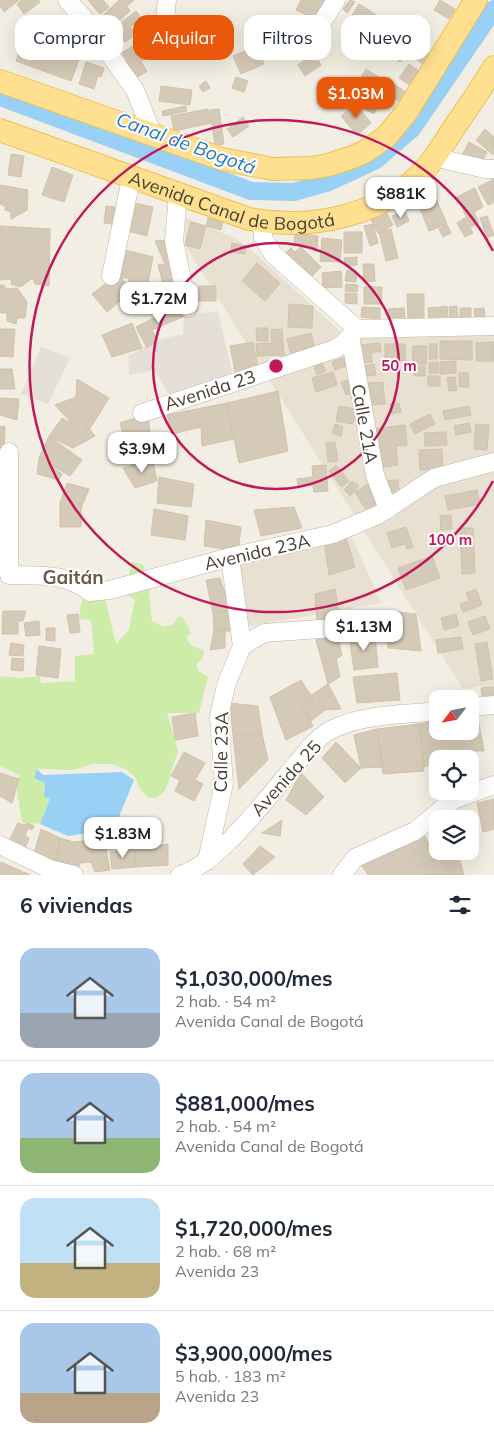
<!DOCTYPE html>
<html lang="es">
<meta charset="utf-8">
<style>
body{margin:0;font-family:Mulish,sans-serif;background:#f2f2f3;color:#1f2937;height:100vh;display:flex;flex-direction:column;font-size:19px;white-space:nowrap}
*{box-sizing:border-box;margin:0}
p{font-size:16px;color:#747a83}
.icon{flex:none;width:28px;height:28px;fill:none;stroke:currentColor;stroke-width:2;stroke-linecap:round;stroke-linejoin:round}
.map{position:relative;height:875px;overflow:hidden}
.drawer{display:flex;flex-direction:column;background:#fff;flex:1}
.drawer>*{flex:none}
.guide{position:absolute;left:15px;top:15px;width:465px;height:45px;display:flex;gap:10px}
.needle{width:32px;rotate:238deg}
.tools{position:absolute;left:429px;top:690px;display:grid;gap:10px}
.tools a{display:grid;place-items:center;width:50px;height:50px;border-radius:10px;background:#fff;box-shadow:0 5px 20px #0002;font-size:25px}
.price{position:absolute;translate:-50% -42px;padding:0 11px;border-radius:10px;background:#fff;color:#222;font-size:16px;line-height:32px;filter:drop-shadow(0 1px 2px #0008)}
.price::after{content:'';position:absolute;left:50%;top:30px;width:15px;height:11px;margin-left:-8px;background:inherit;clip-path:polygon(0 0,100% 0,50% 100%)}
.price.active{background:#ea580c;color:#fff}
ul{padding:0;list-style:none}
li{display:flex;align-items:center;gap:15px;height:125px;padding:0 20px}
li+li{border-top:1px solid #e0e1e3}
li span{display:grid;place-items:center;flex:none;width:140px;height:100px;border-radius:15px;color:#555}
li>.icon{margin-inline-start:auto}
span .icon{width:60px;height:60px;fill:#fffc;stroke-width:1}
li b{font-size:21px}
h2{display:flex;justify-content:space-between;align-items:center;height:60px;padding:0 20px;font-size:21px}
.chip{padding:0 18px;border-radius:15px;background:#fff;box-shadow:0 5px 20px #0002;font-size:18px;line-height:45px}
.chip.active{background:#ea580c;color:#fff}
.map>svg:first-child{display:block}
</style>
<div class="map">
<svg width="494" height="875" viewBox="0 0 494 875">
<rect width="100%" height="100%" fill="#f3eee3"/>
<path fill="#e8e0d0" d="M186,218L237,239L256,254L344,335L494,330V693L480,686L463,689L185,245Z
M350,533L381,603L249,626L239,562Z"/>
<path fill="#e5dfd8" d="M218,311L233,376L197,385L169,395L155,370L129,375L128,356L157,340L183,334L184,316Z
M41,347L70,358L48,404L21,394Z"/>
<path fill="#cdeca7" d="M133,562L144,565V577L149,588L152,621L164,627L173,624L178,617H183L191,633L186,637L191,645L204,651L203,657L196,665L199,671L208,677L199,713H167L178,751L166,789L157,798H149L140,789L136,778L126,769L111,764H92L74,770L37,769L34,778L45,783L44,797L50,799L40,824L22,822L16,784L20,775L0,766V676L21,678L40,676L41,683L75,681V656L94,654L92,625L89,619L79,620L81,604L85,593L105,598L116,644L129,630L135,600L123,593Z"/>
<path fill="#98d0f6" d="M37,769L43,775L122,772L134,780L114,829L68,836L40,824L50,799L44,797L45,783L34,778Z"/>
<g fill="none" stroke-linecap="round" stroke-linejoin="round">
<path stroke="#98d0f6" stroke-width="18" d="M0,97L251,191L294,192L329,182L376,160L412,129L494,9"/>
</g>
<path fill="#d5cab7" stroke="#d1c2aa" d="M0,0H19L4,12L0,6Z
M22,0H38L40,2L24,14L17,4Z
M88,0H103L109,7L100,14Z
M119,0H134L127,6L130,11L111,28L101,17Z
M301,0H328L320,21L296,10Z
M350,0L355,2L347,13L343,9Z
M440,0L455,9L449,19L434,10Z
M359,4L384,20L377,32L364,24L355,40L342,32Z
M136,11L141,18L130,27L136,34L125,42L114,28Z
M29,23L85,44L71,81L16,61Z
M282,32L292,47L278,56L268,40Z
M144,39L153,54L142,61L136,53L126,59L122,53Z
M256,46L264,64L241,74L233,56Z
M417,46L434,57L428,67L410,56Z
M398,48L406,55L400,62L392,56Z
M136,54L147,71L136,78L125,61Z
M314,54L321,65L305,76L298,65Z
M86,62L104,68L101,77L98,76L94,89L79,84Z
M409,64L419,71L409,85L399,78Z
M366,69L385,81L380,90L360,79Z
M236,77L248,81L244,92L232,88Z
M206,81L210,88L203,92L199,86Z
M392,83L409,94L403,104L386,93Z
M161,86L192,90L190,105L159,101Z
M371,98L380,103L374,114L365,109Z
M356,104L371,123L357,135L341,116Z
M186,106L187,111L163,116L162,111Z
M208,109L211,123L174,131L171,116Z
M219,109L224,144L215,145L210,110Z
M243,117L249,126L233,137L227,129Z
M485,129L494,137L493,155L476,140Z
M469,142L487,152L480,165L462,155Z
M11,154L24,156L21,177L8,175Z
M52,167L73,175L64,202L42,195Z
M494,179V202L488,205L478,187Z
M0,185L28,190L27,210L11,219V212L5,210V206L0,204Z
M475,188L483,207L474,212L479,223L471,227L457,197Z
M436,199L447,224L429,231L419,206Z
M130,202L153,207L147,236L124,230Z
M106,206L121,208L118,225L104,223Z
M384,208L393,225L378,233L369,216Z
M405,211L409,221L397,227L392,216Z
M487,216L494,235L487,238L480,218Z
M208,218L223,222L221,230L206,226Z
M465,218L473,233L465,237L457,223Z
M191,222L206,226L200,249L185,245Z
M373,224L378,243L370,246L364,226Z
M447,225L451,233L443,237L439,229Z
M0,226L50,229L49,286L35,284L33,278L20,287L11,284L12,279L0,280Z
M391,229L398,258L386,261L379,232Z
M344,232H362V253H344Z
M295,233L318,236L317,248L294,245Z
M322,238L342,240L340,262L320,261Z
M171,240L184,292L155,298L153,292L164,287L158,265L165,264L155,241Z
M232,243L246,246L245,254L231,252Z
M301,247L321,267L311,277L286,253L291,248L295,252Z
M125,250L153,257L146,294L129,287V278H121Z
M357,257V265L345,266L344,258Z
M257,263L280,283L265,301L242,281Z
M363,264H374L375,281L364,282Z
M347,270L357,272L356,282L345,281Z
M341,271L342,287L323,288L322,273Z
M118,274L132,291L107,312L92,294Z
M346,284L358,285L357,292L345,291Z
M0,285H4L6,289L17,288L27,302L25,318H17L16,324L7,321V313H0Z
M199,286H216V301H199Z
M364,287H382L381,304H364Z
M345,293L357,294V304L345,303Z
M407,294H424V319H408Z
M182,304L187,315L152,330L157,340L147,348L136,327Z
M289,304L313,306L312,328L288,327Z
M447,306L448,317H441L440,307Z
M457,306L458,318H450L449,307Z
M362,307L380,308V319L361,317Z
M439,307L440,318L429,319L428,308Z
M404,308L405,317L389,318L388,309Z
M460,308H471V319H460Z
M484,308L485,317L475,318L474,309Z
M132,323L142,348L112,357L102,335Z
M256,328H268V341H257Z
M0,329H15L13,357L0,356Z
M282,329L284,355L257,356L256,344L272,343L271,330Z
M311,333L315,349L291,355L287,339Z
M440,341H472V360L440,359Z
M253,342L258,367L235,372L230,346Z
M494,342V361H477L476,343Z
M380,343L381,352H371L372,362L362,363L361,345Z
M385,344H405V361L385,360Z
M430,344H437V359H429Z
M413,346H427L426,364H412Z
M349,355L353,364L335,370L332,362Z
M456,361V373L440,374V362Z
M438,362V373H429V363Z
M322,363L326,371L317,375L314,367Z
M374,364L376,375L365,376L364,366Z
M414,366H425V376H414Z
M0,369H12L15,389H0Z
M333,372L337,385L316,392L312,378Z
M459,373H468L469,387H459Z
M428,376H440V386H428Z
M455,377L457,390L449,391L447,378Z
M355,378L359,391L346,395L341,382Z
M77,379L109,398L89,430L80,418L73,425L55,405L76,397Z
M383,382L385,404L369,405L368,383Z
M278,391L288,451L239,463L227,403Z
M0,398L19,399L17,420L0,415Z
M227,403L234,439L202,446L201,427L172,434L167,415Z
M399,403L401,412L392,414L390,404Z
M339,406L356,409L353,424L336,421Z
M469,406L471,415L445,420L443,411Z
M148,414L153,461L132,467L120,423Z
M430,414L435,424L415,434L410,424Z
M62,418L73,425L80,418L95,436L73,448L49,436Z
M469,423L471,432L456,435L454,426Z
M335,424L343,427L341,436L332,433Z
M476,424L489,425L487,450L474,449Z
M405,425L407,445L396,446L398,465L377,468L372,429Z
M5,426L4,457L0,456V427Z
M446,432L447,445L425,446L424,433Z
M49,436L82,460L70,476L39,458Z
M335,442L338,461L328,462L326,443Z
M442,449L443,469L420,470L419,450Z
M39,458L62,474L59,480L37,474Z
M153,461L157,481L135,488L123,468Z
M326,465L328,491L314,492L313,485L298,487L297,479L313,477L312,466Z
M336,465L349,481L342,487L329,471Z
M159,477L194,484L191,507L157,503Z
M398,480L399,492H382L381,481Z
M352,481L359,486L350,496L344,490Z
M67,483L89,489L81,508V527H60V503Z
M370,483L384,505L369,515L355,492Z
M477,490L480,504L448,510L445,496Z
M294,507L302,528L261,536L254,510Z
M154,509L188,516L185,540L151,535Z
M451,515L452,529L441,530L440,516Z
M206,520L241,527L238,551L204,546Z
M406,527L413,547L407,549L405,544L392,548L387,533Z
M460,528H473L475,573L462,574Z
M345,534L355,567L329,575L324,540Z
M432,556L440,578L406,590L398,568Z
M220,578L231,611L213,613L206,580Z
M335,589L339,615L317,621L315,594Z
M476,589L482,605L463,612L460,604L469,601L466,593Z
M3,611H26L23,621H18V634H2Z
M231,611L234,631H214L213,613Z
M387,611L416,614L421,651L388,648Z
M78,614L80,632L70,633L67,615Z
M456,614L459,626L444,630L441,618Z
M485,616L490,629L473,635L468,622Z
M39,621L40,635L26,636L24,623Z
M46,628H55V641L46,640Z
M225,628V648L210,650L214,631Z
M337,634L342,655L336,659L340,677L328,684L316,640Z
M375,635L378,667L354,670L349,636Z
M461,637L463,649L438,653L436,640Z
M487,642L493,679L481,681L475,644Z
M11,643L24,645L23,656L9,655Z
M39,646L61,649L58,678L36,675Z
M12,658L24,659L23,671L11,670Z
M397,673L400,700L357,703L353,677Z
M301,680L313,699L300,703L313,726L286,740L270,697Z
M328,684L341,709L325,710L316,692Z
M494,687V695L482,696L481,688Z
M316,692L325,710L311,721L300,703Z
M230,703L258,706L262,734L233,735Z
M195,713L198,736L175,740L172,717Z
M477,714L484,751H466L467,759H445L444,731H470V716Z
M438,721V731H443V759H438V763L424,767L420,724Z
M420,724L424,771L383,774L377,729Z
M377,729L383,767L361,768L354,735Z
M262,734L268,760L239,789L233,735Z
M336,742L361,768L345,783L322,758Z
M184,752L205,763L195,780L203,784L194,801L175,791L180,780L171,776Z
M0,773L19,779L12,803L0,796Z
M301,773L324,797L306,815L286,800Z
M494,799V829L483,832L477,803Z
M282,820L280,836L262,833Z
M18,823L23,825L28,823L34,826L32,830L28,828L25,836L29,838L25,848L9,841Z
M142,824H153L154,846L134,848L133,836L141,832Z
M41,829L60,838L56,861L34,854Z
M425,836L432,850L438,847V851H445L456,875H368L361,864L373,856L376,859Z
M60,838L73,842L104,839L110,870L95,872L91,862L80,863L78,869L56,861Z
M409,843L416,857L399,866L392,853Z
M168,844V865L136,867L135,850Z
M260,846L275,857L253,875L243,864Z
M134,848L136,867L112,869L110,853Z
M448,851H457L464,875H451L444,852Z
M442,858L449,875H421L418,866Z
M1,862L30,875H0Z"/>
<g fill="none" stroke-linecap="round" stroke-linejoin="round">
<g stroke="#bfb6a5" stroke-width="19">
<path id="minor" d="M67,0L82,16L135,90L152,133
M164,28L167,0
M311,40L336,0
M434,157L485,169H494
M178,195L174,241L188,308
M262,222L263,238L273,254L357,329
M111,276L131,179
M350,336L375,475L388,509
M142,413L335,349L343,344L357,329L494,326
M9,452V575C40,576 64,572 90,592L110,590L230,557L333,534L378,515L434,478L494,462
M242,646L264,633L376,625
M470,707L494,705
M0,845L50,869L74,875
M207,861L224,783L219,717L226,685L242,646L230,557
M180,875C219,864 270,794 297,763C307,751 319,735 333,729C364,714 403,715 438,711
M342,875L355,858L415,831L453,800L494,785"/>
</g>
<g stroke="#eec056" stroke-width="24">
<g id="major">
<path d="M0,81L222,159L273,169L312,168L328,165L353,157L366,151L386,137L406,113L476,0"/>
<path id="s1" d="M0,130L249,219C311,231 385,216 428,166C437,155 444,143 452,131C466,110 481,89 494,67"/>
</g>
</g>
<use href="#minor" stroke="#fff" stroke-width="18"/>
<use href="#major" stroke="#ffdf90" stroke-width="22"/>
</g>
<g fill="none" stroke="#c2185b" stroke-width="2.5">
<circle cx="276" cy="366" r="123"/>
<path d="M493 481A246 246 0 1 1 493 251"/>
</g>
<g text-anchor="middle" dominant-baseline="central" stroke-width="4" stroke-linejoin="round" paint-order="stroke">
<g font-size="18" fill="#453e33" stroke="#fff">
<text stroke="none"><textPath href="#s1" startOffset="244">Avenida Canal de Bogotá</textPath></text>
<text transform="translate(210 390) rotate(-18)">Avenida 23</text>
<text transform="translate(365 424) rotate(80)">Calle 21A</text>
<text transform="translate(257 552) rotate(-13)">Avenida 23A</text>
<text transform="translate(221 752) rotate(-89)">Calle 23A</text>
<text transform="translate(286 778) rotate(-48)">Avenida 25</text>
</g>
<g font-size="19" font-style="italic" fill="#237aba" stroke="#fff">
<text transform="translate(186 143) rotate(20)">Canal de Bogotá</text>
</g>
<g font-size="19" font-weight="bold" fill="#695c49" stroke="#fff">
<text x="73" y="577">Gaitán</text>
</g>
</g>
<circle cx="276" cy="366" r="8" fill="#c2185b" stroke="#fff" stroke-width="2.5"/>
<g font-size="15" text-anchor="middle" font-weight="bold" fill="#c2185b" stroke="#fff" stroke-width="4" stroke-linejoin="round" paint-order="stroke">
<text x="399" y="371">50 m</text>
<text x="450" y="545">100 m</text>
</g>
</svg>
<div class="tools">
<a><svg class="needle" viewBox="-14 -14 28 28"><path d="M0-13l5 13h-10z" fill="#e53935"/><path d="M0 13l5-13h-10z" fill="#747a83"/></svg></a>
<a><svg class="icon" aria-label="locate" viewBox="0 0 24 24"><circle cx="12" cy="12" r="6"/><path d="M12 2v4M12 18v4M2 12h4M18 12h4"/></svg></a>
<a><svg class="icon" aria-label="layers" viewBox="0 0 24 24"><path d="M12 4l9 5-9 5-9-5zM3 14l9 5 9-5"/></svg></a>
</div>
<b class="price active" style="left:356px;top:119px">$1.03M</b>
<b class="price" style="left:401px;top:219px">$881K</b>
<b class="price" style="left:159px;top:324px">$1.72M</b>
<b class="price" style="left:142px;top:474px">$3.9M</b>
<b class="price" style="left:364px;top:652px">$1.13M</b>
<b class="price" style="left:123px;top:859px">$1.83M</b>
<div class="guide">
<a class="chip">Comprar</a>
<a class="chip active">Alquilar</a>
<a class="chip">Filtros</a>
<a class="chip">Nuevo</a>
</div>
</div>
<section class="drawer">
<h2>6 viviendas<svg class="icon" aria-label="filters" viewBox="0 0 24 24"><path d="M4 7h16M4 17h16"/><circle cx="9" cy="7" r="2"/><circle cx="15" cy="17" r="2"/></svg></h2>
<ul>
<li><span style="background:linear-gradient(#a9c7e8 65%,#9aa5b1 0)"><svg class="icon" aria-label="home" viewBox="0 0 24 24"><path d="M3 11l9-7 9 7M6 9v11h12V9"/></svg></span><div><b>$1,030,000/mes</b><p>2 hab. · 54 m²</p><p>Avenida Canal de Bogotá</p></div></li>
<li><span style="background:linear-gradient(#a9c7e8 65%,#8fb573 0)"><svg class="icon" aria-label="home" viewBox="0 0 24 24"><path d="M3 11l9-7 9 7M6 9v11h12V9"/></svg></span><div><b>$881,000/mes</b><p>2 hab. · 54 m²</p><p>Avenida Canal de Bogotá</p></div></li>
<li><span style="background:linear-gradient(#bfe0f5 65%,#c2b280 0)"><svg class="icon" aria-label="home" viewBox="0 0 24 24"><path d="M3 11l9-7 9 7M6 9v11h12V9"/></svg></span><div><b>$1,720,000/mes</b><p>2 hab. · 68 m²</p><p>Avenida 23</p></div></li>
<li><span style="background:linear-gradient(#a9c7e8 70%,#b9a48a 0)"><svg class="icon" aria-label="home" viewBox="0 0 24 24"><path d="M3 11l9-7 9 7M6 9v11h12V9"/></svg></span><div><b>$3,900,000/mes</b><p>5 hab. · 183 m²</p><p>Avenida 23</p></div></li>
</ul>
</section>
